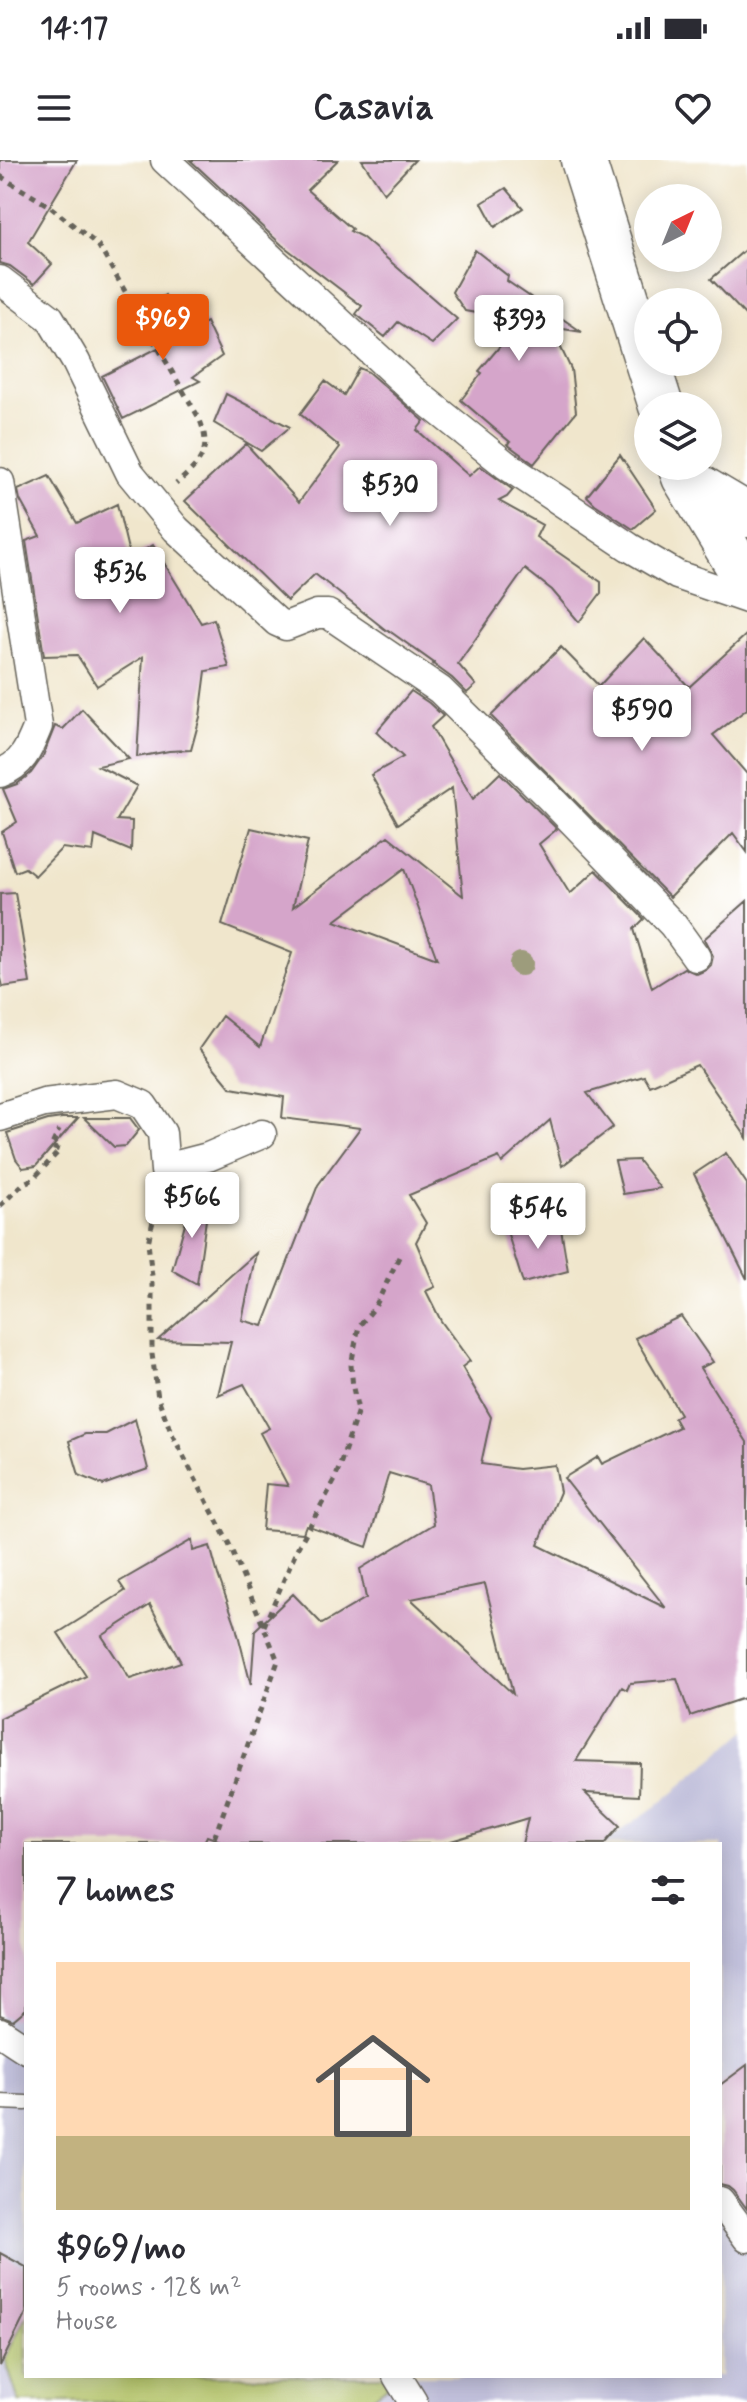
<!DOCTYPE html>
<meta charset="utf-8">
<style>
body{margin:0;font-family:Mynerve,sans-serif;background:#f2f2f3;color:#2b2b33;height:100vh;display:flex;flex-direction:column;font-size:30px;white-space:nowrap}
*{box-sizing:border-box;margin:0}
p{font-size:26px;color:#7c7c81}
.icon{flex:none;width:44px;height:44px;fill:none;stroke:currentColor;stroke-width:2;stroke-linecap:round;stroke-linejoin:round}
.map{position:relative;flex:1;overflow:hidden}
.sheet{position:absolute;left:24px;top:1682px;width:698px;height:536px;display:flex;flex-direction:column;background:#fff;border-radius:0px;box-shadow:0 4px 20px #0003}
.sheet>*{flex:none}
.needle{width:52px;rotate:43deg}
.tools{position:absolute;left:634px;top:24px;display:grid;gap:16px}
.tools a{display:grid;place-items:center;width:88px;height:88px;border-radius:50%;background:#fff;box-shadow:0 4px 20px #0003;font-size:40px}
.price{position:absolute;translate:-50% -68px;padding:0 18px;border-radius:8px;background:#fff;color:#222;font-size:26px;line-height:52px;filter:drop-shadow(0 2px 4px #0008)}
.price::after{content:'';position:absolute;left:50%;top:48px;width:24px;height:18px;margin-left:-12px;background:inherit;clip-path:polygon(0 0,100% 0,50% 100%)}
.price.current{background:#ea580c;color:#fff}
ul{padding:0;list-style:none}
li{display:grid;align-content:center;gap:16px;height:424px;padding:0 32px}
li span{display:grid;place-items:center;height:248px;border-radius:0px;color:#555}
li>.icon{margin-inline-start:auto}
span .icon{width:144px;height:144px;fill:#fffc;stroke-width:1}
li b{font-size:34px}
h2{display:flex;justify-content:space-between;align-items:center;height:96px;padding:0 32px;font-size:34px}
.status{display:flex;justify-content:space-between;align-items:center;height:56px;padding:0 40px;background:#fff;direction:ltr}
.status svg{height:22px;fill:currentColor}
header{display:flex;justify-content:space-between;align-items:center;height:104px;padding:0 32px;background:#fff;font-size:36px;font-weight:800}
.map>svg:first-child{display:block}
</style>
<div class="status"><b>14:17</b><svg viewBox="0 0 49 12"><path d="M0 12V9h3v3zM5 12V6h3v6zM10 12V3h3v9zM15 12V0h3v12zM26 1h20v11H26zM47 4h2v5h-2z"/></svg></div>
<header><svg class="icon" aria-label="menu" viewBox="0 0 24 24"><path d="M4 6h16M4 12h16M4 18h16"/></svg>Casavia<svg class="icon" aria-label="heart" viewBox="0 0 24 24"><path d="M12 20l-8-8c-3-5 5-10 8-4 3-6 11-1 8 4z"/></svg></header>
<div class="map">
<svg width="747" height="2242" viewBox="0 0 747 2242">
<rect width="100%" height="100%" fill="#fff"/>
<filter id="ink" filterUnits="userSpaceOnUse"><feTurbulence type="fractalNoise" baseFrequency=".0125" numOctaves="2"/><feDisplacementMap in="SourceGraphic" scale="16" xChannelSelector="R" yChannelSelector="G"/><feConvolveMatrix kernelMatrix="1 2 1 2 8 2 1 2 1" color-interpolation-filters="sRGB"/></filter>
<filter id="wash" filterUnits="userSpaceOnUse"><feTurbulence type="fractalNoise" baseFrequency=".006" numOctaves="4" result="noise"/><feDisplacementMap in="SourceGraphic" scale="32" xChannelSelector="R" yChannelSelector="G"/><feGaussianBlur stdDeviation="1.8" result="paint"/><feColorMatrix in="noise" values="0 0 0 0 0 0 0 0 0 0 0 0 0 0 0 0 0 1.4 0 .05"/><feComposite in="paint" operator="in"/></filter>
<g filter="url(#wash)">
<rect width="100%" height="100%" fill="#f0e6cc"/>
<path fill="#c2c1dc" d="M747,1570V2242H0V1834L26,1854V2216H720V1684H602L663,1641Z"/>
<path fill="#b4c467" stroke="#687042" stroke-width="2" d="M26,2155V2216H383L390,2224L366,2242H19L5,2199Z"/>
<g id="blocks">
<path fill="#d5a5ca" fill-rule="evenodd" d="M0,0H77L28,82L52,104L34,124L10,106L0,103Z
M190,0H338L307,30L352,69L350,71L362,77L457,159L432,184L398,162L385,177L356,154L362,146L282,85Z
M362,0H415L384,33Z
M506,28L523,48L495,67L482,43Z
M747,88V157L711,119Z
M475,90L508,116L507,121L582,172L551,167L571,209L576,252L534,304L507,284L510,282L461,240L482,213L479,211L521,161L465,151L452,132Z
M165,135L186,172L206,162L222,196L193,217L200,221L123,259L102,216L162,186L144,149Z
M359,208L368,212L424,261L417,270L469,316L480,306L513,330L507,337L499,341L542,365L536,377L601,422V433L579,462L552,430L525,409L458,504L476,525L467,533L452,518L433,504L434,503L388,470L387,471L315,414L287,441L185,341L246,284L299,342L340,287L300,254L325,221L344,235Z
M226,234L290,267L261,291L214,263Z
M620,295L656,349L633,369L595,344L587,336Z
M49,316L77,363L117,344L130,398L153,385L201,463L214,459L229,507L206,511L200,557L191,590L169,591L137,597L143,497L97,526L77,495L44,496L26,381L40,376L20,340L18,330Z
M747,474V549L713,575L747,614V692L733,673L670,737L491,556L561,487L599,526L644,478L689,527Z
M411,531L429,543L443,556L431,567L473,639L500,613L557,669L539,684L570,734L596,710L644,759L634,769L652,828L684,808L697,814L706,810L711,805L713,796L704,779L747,741V978L697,905L650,926L644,916L587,933L613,967L562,1006L550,960L502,1003L499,997L409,1035L426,1063L416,1082L435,1127L426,1131L441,1161L470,1201L462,1207L491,1257L481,1304L518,1309L555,1305L560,1332L538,1385L666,1448L564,1318L598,1297L602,1304L679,1267L674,1258L680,1254L635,1178L681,1156L713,1202L700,1208L747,1282V1537L690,1556L677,1519L630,1523L627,1530L622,1527L576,1601L640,1603L639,1636L585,1633L620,1666L604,1684H522L528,1658L441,1684H229L207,1676L203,1684H26V1849L13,1860L0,1855V1558L86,1516L58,1473L125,1431L119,1422L192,1380L193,1391L210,1386L218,1415L235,1463L251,1525L255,1470L293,1434L322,1464L366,1438L360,1409L434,1364L428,1325L389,1313L367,1387L306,1365L303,1373L262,1370L266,1324L288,1326L260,1273L269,1268L244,1224L218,1235L231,1182L158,1180L256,1093L242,1160L263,1166L318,1025L360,968L282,958L284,937L231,928L199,889L222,856L260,887L292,793L222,765L251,668L308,681L293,747L388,676L463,736L452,628L398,664L371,615L403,597L376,572ZM404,709L437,799L335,761ZM485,1424L513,1534L411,1439ZM150,1445L181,1502L130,1519L102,1476Z
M82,549L129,599L98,606L137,626L117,660L132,661L131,691L95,676L93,692L62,688L35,716L25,708L15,712L2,672L17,662L3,629L17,624L31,613L43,596L55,566L63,569Z
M15,733L30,823L3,827L0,814V734Z
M62,958H78L36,1006L23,1008L16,999L7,973L48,960Z
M84,958H130L139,970L126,986L114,987Z
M726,993L747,1024V1119L694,1014Z
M638,1000L660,1028L623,1034L615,1001Z
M193,1035L209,1038L197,1124L172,1110Z
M560,1063L568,1111L523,1123L506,1068Z
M135,1259L148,1309L103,1325L79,1315L69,1281L85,1274H106Z
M747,1905V2049L733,2030L728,2026L720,2024V1925Z
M0,2093L26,2107V2153L0,2206Z"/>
</g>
</g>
<g filter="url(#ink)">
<use href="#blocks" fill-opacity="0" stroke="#66635a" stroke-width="2"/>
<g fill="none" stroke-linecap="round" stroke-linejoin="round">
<g stroke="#66635a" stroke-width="17">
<path id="lane" d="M0,1942L26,1943"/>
</g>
<g stroke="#66635a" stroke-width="31">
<path id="street" d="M165,0L415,232L506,305L629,387L677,415L747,439
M0,120L50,158L76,202L130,313L176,369L277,462L286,466L317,454H328L440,530L549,637L673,765L696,797
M0,322L38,566C29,588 23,605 0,613
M0,957L44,943L117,934L143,945L162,973L165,1011L177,1005L208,997L262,974
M0,1872L26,1889
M720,2041L747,2078
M397,2216L413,2242"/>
</g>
<g stroke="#66635a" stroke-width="47">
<path id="primary" d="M583,0L661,246
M680,306L684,317L747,421
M686,319L747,355"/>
</g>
<path stroke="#66635a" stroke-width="5" stroke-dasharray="6 6" stroke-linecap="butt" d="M0,16L49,46L98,85L199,258C213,291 201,302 176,324
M158,1039L148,1083L152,1116V1194L158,1238L171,1272L229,1384L278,1501L212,1684
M0,1046L24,1023L33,1019L60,990L51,987L59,970
M264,1466L297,1389L335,1320L358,1250L353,1228L351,1205L359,1166L375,1147L399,1097"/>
<use href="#lane" stroke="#fff" stroke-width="14"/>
<use href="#street" stroke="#fff" stroke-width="28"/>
<use href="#primary" stroke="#fff" stroke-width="44"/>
</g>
<circle fill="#9d9c7c" cx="521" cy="804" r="12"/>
</g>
</svg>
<div class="tools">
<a><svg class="needle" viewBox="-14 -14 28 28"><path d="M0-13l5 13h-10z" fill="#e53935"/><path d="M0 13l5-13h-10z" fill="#7c7c81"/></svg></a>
<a><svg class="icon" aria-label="locate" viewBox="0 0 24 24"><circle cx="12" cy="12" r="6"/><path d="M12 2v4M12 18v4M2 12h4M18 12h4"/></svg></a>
<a><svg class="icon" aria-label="layers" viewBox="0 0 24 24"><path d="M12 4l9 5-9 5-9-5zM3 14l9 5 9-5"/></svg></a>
</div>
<b class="price current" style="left:163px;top:202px">$969</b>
<b class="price" style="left:519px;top:203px">$393</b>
<b class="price" style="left:390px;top:368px">$530</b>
<b class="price" style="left:120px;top:455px">$536</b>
<b class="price" style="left:642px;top:593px">$590</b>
<b class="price" style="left:192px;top:1080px">$566</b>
<b class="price" style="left:538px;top:1091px">$546</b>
<section class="sheet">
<h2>7 homes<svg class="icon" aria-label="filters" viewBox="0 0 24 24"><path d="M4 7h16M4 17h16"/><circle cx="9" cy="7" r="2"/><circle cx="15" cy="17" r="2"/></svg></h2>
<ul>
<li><span style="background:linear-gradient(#ffd9b3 70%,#c2b280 0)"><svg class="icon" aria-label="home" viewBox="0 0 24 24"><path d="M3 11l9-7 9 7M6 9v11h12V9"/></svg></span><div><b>$969/mo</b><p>5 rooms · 128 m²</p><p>House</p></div></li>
</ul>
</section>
</div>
